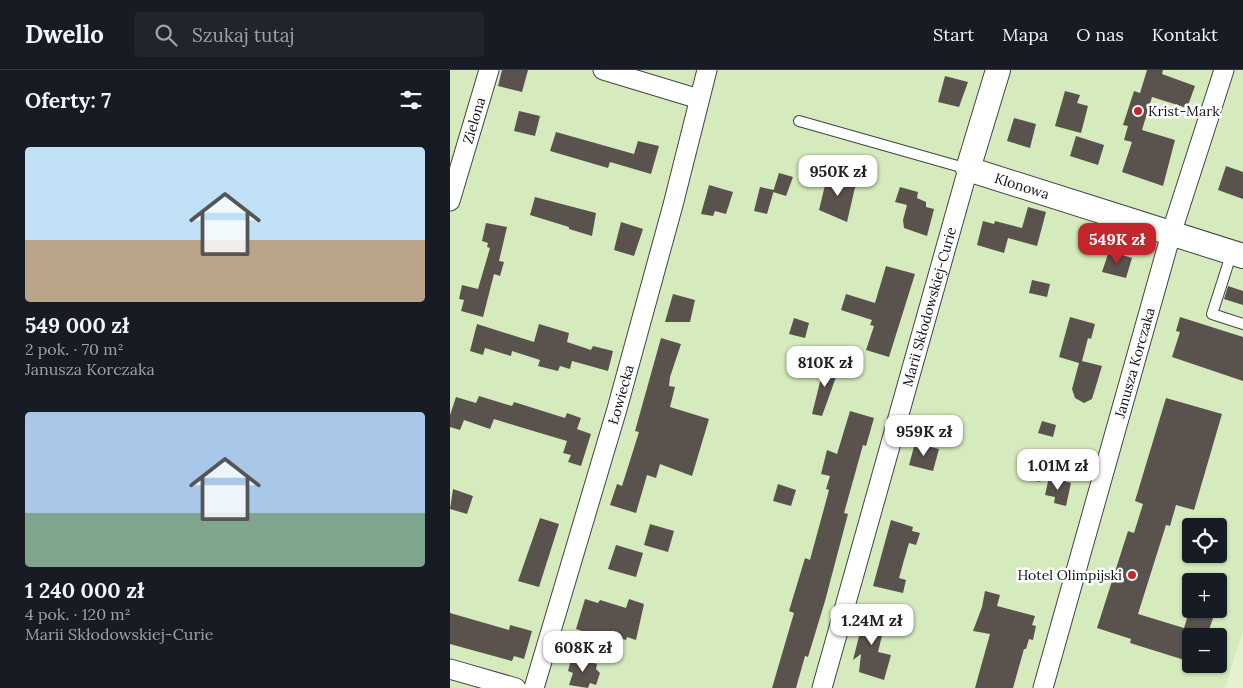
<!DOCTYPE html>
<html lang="pl">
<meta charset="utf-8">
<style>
body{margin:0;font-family:Lora,serif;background:#20242c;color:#f1f3f6;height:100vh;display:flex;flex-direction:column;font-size:19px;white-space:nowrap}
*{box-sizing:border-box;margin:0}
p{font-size:16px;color:#9ea1a6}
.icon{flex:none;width:28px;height:28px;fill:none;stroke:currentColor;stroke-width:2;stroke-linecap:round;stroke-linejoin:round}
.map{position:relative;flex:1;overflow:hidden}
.details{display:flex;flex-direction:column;background:#171b24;width:450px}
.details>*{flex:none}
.buttons{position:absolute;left:732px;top:448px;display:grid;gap:10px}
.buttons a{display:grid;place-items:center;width:45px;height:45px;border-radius:5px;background:#171b24;box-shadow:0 1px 4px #0004;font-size:25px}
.price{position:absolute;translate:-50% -42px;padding:0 11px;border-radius:10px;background:#fff;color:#222;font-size:16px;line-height:32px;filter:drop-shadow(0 1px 2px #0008)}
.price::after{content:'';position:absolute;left:50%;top:30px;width:15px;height:11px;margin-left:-8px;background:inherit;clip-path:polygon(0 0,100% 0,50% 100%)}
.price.on{background:#c4262e;color:#fff}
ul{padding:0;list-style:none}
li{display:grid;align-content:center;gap:10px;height:265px;padding:0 25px}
li span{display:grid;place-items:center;height:155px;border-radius:5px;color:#555}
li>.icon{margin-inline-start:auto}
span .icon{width:90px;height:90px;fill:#fffc;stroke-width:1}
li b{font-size:21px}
h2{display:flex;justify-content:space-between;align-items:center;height:60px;padding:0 25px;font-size:21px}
header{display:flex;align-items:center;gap:30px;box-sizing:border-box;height:70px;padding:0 25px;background:#171b24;border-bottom:1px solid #363941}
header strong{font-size:24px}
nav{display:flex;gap:28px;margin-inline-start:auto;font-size:18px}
.search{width:350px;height:45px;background:#20242c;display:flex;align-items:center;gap:12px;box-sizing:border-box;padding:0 18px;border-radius:5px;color:#9ea1a6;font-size:19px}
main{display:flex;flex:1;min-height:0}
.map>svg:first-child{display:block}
</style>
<header>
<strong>Dwello</strong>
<div class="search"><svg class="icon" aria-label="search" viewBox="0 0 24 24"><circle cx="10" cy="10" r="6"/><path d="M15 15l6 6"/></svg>Szukaj tutaj</div>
<nav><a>Start</a><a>Mapa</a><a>O nas</a><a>Kontakt</a></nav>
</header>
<main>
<section class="details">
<h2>Oferty: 7<svg class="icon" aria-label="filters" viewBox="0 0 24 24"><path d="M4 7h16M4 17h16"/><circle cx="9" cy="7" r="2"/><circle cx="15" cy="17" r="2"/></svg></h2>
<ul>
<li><span style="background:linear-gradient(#bfe0f5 60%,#b9a48a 0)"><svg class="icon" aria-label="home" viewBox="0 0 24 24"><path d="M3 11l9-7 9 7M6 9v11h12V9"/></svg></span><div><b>549 000 zł</b><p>2 pok. · 70 m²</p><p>Janusza Korczaka</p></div></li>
<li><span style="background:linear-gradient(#a9c7e8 65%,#7fa58c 0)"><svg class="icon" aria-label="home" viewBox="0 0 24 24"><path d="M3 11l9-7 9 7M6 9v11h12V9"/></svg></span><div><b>1 240 000 zł</b><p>4 pok. · 120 m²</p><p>Marii Skłodowskiej-Curie</p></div></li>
</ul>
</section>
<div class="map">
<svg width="793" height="618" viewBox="0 0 793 618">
<rect width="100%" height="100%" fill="#fffdf5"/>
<path fill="#d5ebbd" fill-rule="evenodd" d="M0,0H793V618H0ZM741,456H769V484H741ZM741,511H769V539H741ZM741,566H769V594H741Z"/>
<path fill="#e6f2cf" d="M793,560V618H775Z"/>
<path fill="#5a524d" d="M52,0H78L72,22L48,16Z
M697,0H713L712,4L745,16L737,38L702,27L692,60L725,70L713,116L672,102L682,72L674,70L678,56L673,55L684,21L690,23Z
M495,6L518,12L509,37L488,32Z
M615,21L630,25L627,33L638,36L631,63L605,56Z
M69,41L90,46L85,66L64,61Z
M564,48L586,54L580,78L557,71Z
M106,62L184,84L188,71L209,76L201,104L160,92L158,98L100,81Z
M626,66L654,75L648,95L620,86Z
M776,96L793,102V129L768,120Z
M329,103L343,107L336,126L323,122Z
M394,106L406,113L397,152L369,140L377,107Z
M259,115L283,122L276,144L265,141L263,146L251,144Z
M310,117L324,120L317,144L304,141Z
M450,117L468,122L467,128L476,132V137L484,139L477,166L454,158L453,150L457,135L445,132Z
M85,127L146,143L142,166L119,159V157L80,145Z
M578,137L596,142L587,176L558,168L554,183L527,175L533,151L544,154L545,151L572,158Z
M171,152L193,159L184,186L164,180Z
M36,153L57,157L49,191L54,192L50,206L44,204L33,247L11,241L14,230L9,229L12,215L28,219L40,178L37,177L38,173L32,171Z
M659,181L682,188L676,208L652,202Z
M436,196L465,204L439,287L416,280L424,256L420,255L422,250L391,240L396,224L425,233Z
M582,210L600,214L597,227L579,223Z
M778,216L793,221V235L774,229Z
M223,224L245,230L240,252H215Z
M620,247L645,254L641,269L638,268L632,291L652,296L642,329L634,333L625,328L622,319L629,293L609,287Z
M730,247L793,267V311L722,287L730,262L726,261Z
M344,248L359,253L355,268L339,264Z
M27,254L84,272L89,254L119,263L117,272L141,280L143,276L163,281L158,301L122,291L120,299L110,296L108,301L88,296L90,290L62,281L61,286L35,278L33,285L20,281Z
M211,268L231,274L220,307L219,316L225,317L220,337L259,349L242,406L210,394L206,408L197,405L186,443L160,435L167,414L172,416L189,362L185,361Z
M375,292L390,296L372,346L362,344Z
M29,326L62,336L64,332L115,348L117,343L131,348L127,359L141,364L131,396L118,392L121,385L113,383L117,371L70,357L44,349L40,359L14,350L10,360L0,357V345L6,327L26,333Z
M716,328L772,344L744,440L726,435L720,456L716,455L688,544L734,558L740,539H766L757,566H741V592L680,573L681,569L647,558L678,461L684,463L693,434L685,431Z
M400,341L424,348L416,376L413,375L394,443L398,444L375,531L358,587L355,586L346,618H322L344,543L339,541L355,488L360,490L379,420L376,419L380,406L371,404L377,380L387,384Z
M592,351L606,355L603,367L588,363Z
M465,373L489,379L483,401L459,395Z
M580,392L595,396L590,412L576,408Z
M599,407L621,413L616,436L604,433L605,427L595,425Z
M328,414L346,420L341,436L323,431Z
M3,419L23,426L17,444L0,439Z
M90,448L109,454L89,517L68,511Z
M441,450L463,457L462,461L470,463L466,475L459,473L454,490L449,508L456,510L453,523L423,516Z
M200,454L224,461L218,482L194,475Z
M166,475L193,483L186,507L158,499Z
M535,521L550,525L547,536L585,546L582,555L586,556L583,570L579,569L576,579H574L563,618H525L540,564L523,561L532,537Z
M135,529L148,533L150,530L176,538L179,529L194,534L186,570L177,567L176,570L148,562L147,566L126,559Z
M416,539L437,545L428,582L441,585L434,610L409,602L411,584L403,590Z
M0,543L59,560L60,555L82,561L74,589L64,586L62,591L0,574Z
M122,586L147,594L146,599L150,603L146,615L140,613L138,618L119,615L123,603L118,601Z"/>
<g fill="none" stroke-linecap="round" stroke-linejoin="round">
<g stroke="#444" stroke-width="12">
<path id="service" d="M349,51L518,99
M782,182L762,244L793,254"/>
</g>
<g stroke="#444" stroke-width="21">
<g id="minor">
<path d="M153,0L249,29"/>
<path id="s1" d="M0,131L39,0"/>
<path d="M0,599L66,618"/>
<path id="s2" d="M84,618L167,339L223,135L257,0"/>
<path id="s3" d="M372,618L518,99"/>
<path id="s4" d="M593,618L721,164L774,0"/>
</g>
</g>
<g stroke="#444" stroke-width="26">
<g id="tertiary">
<path id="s5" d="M548,0L518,99L793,186"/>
</g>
</g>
<use href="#service" stroke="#fff" stroke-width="10"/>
<use href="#minor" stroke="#fff" stroke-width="19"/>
<use href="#tertiary" stroke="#fff" stroke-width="24"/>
</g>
<g fill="#c4262e" stroke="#fff" stroke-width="2">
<circle cx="688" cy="41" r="5"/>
<circle cx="682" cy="505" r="5"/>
</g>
<g text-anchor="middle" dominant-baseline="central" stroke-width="5" stroke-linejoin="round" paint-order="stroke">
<g font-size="14" fill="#111" stroke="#fff" text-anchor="start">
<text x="698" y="41">Krist-Mark</text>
<text x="672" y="505" text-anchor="end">Hotel Olimpijski</text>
</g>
<g font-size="14" fill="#111" stroke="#fff">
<text stroke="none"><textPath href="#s1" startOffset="84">Zielona</textPath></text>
<text stroke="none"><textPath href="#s5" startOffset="160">Klonowa</textPath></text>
<text stroke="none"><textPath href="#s3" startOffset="396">Marii Skłodowskiej-Curie</textPath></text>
<text stroke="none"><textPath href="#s4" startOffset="338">Janusza Korczaka</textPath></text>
<text stroke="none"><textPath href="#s2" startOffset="306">Łowiecka</textPath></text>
</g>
</g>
</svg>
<div class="buttons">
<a><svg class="icon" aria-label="locate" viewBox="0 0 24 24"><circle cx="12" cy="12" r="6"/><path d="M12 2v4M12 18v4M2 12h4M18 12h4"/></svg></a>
<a>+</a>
<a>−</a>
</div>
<b class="price" style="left:388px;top:127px">950K zł</b>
<b class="price on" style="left:667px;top:195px">549K zł</b>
<b class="price" style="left:375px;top:318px">810K zł</b>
<b class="price" style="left:474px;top:387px">959K zł</b>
<b class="price" style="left:608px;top:421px">1.01M zł</b>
<b class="price" style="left:422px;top:576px">1.24M zł</b>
<b class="price" style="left:133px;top:603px">608K zł</b>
</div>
</main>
